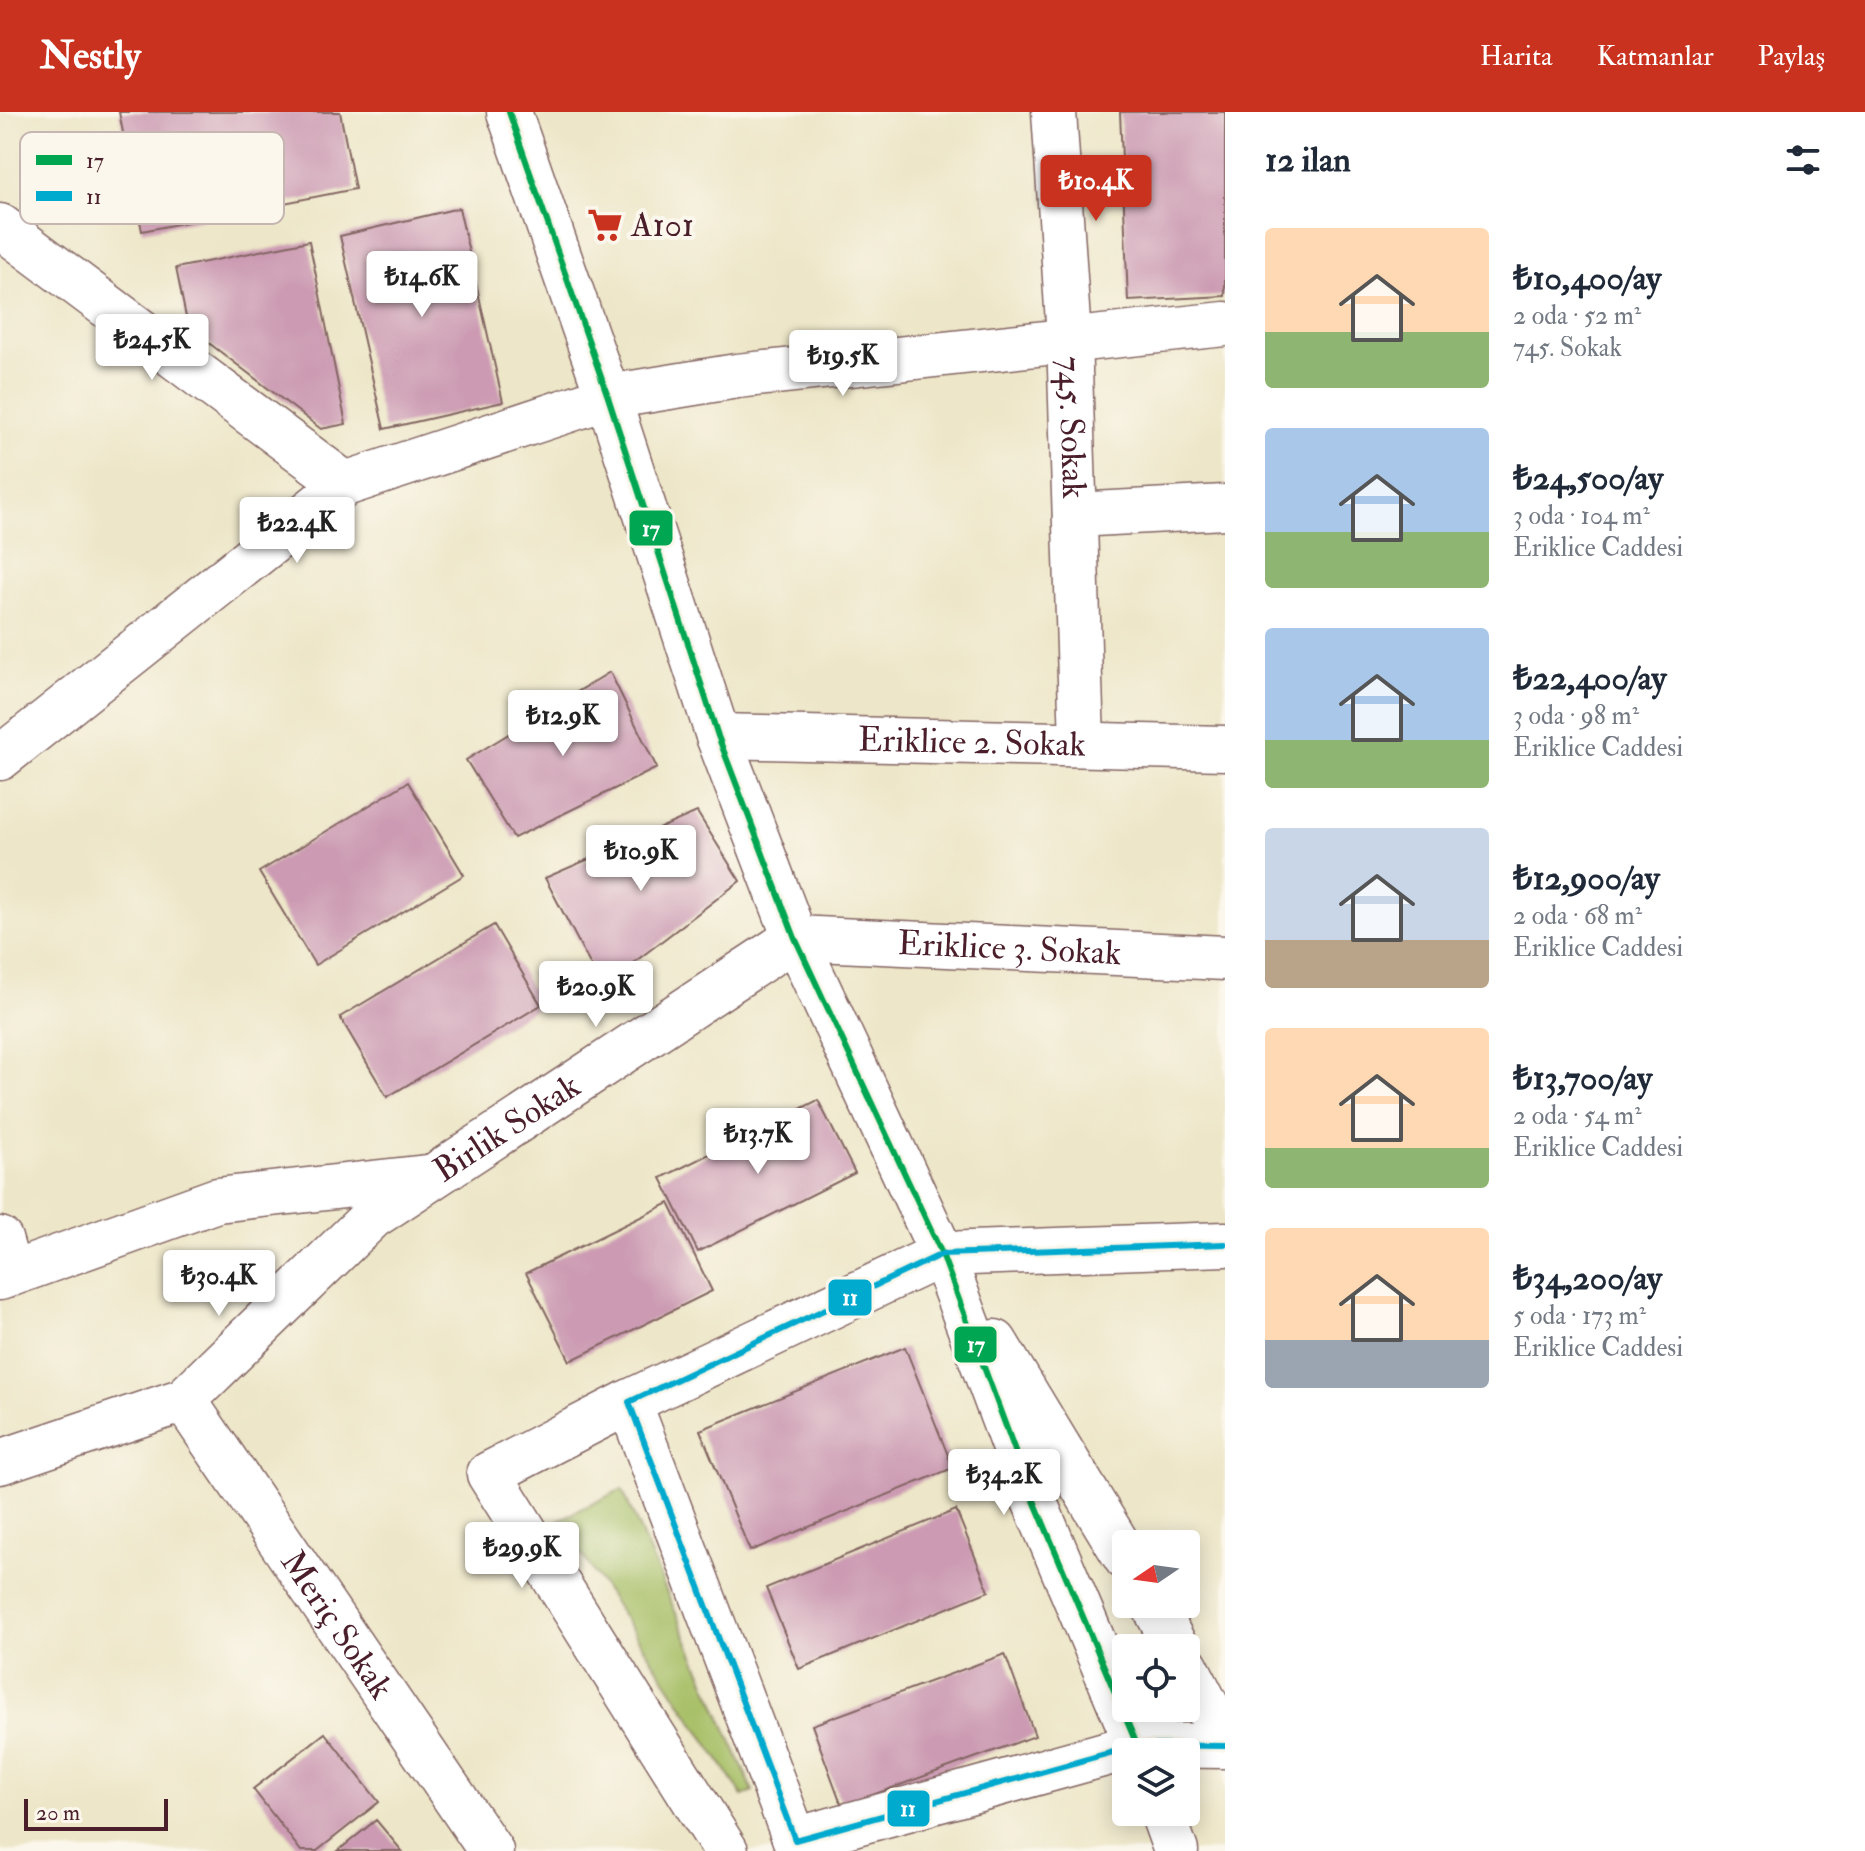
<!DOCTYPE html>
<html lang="tr">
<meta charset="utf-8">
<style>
body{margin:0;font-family:"IM FELL Double Pica",serif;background:#f2f2f3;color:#1f2937;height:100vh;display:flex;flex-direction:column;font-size:30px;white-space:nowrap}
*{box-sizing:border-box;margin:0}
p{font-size:26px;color:#747a83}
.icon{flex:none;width:44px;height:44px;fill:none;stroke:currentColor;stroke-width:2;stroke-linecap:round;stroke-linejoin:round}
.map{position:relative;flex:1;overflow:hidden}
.sheet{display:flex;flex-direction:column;background:#fff;width:640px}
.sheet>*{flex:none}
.needle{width:52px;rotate:257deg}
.fabs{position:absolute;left:1112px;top:1418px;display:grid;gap:16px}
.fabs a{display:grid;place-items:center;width:88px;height:88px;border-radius:8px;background:#fff;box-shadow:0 4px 20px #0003;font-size:40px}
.scale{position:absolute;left:24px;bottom:20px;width:144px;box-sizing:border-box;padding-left:8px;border:4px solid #4a1f2b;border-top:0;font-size:22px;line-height:28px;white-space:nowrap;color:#4a1f2b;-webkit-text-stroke:6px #fbf7ec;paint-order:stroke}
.price{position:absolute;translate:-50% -68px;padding:0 18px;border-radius:8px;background:#fff;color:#222;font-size:26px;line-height:52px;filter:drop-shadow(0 2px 4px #0008)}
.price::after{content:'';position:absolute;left:50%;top:48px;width:24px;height:18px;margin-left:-12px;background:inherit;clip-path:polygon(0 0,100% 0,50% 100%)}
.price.current{background:#c8321e;color:#fff}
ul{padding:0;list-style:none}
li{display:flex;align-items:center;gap:24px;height:200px;padding:0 40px}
li span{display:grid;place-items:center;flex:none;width:224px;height:160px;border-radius:8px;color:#555}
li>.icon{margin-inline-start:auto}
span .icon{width:96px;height:96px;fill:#fffc;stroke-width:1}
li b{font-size:34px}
h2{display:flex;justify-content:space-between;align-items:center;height:96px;padding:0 40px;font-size:34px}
header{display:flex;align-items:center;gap:48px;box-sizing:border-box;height:112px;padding:0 40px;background:#c8321e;color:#fff}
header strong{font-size:38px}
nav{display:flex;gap:44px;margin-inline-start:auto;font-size:28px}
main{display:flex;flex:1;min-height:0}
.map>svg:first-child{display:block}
</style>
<header>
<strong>Nestly</strong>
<nav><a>Harita</a><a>Katmanlar</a><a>Paylaş</a></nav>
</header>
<main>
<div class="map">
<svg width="1225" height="1739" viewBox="0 0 1225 1739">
<rect width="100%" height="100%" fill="#fbf7ec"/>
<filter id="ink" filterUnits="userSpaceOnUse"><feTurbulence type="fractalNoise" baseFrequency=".0125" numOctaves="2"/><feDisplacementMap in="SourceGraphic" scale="16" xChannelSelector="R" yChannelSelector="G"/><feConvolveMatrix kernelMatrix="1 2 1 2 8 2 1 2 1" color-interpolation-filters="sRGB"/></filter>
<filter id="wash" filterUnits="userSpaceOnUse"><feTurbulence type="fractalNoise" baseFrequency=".006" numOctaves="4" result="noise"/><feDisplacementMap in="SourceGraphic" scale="32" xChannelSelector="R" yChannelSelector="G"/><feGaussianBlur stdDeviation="1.8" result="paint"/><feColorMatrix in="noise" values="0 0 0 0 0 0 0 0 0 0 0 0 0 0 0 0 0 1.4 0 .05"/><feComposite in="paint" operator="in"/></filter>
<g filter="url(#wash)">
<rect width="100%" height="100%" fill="#ede6c8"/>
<path fill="#a5be63" stroke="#786e47" stroke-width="2" d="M622,1377L753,1679L743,1684L559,1408Z"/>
<g id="blocks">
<path fill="#cc9bb3" d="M119,0H340L355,77L142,119Z
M1120,0H1225V184L1128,189Z
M459,96L503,290L384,317L340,124Z
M309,129L346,312L321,317L188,215L176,156Z
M610,560L657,656L514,726L466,648Z
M408,670L464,763L315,853L259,760Z
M697,700L740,769L602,875L545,766Z
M494,813L541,893L387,985L340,905Z
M818,988L855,1061L698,1140L661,1066Z
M669,1091L712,1179L570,1249L526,1161Z
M905,1235L953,1356L750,1439L700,1318Z
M956,1398L989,1479L799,1557L766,1476Z
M1005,1542L1035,1624L842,1694L812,1613Z
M325,1621L379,1690L317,1739H301L253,1677Z
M376,1708L402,1739H338Z"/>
</g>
</g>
<g filter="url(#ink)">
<use href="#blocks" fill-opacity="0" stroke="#836562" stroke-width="2"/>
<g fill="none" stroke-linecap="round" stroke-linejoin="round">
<g stroke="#836562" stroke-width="47">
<g id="street">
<path id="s1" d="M1054,0L1069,226L1082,630"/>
<path d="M0,114L345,372"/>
<path d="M1075,403L1225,395"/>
<path id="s2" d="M718,624L1225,636"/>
<path d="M0,646L345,372L608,285L737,264L1225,212"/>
<path d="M0,1127L10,1162"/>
<path d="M1225,1132L942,1142L629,1290L795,1728L1138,1633L1225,1634"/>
<path d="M0,1166L217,1088L427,1065"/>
<path id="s3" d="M184,1288L491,1739"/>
<path d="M629,1290L489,1362L726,1739"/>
<path id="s4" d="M0,1350L184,1288L372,1105L795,826L1225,846"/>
</g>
</g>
<g stroke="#836562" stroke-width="47">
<path id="secondary" d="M509,0L608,285L718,624L795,826L942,1142L1030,1379L1140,1640
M995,1230L1126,1446
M1153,1492L1176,1536
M1186,1554L1225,1629
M1162,1700L1176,1739"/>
</g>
<use href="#street" stroke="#fff" stroke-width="44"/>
<use href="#secondary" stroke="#fff" stroke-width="44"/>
<g stroke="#fbf7ec" stroke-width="12">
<path id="bus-1" d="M509,0L608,285L718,624L795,826L942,1142L1030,1379L1140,1640"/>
</g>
<g stroke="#fbf7ec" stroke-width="12">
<path id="bus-2" d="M1225,1132L942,1142L629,1290L795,1728L1138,1633L1225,1634"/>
</g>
<use href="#bus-1" stroke="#00a651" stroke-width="6"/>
<use href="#bus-2" stroke="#00a9ce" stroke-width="6"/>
</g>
</g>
<defs>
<g id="supermarket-bare" transform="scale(2.76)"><path d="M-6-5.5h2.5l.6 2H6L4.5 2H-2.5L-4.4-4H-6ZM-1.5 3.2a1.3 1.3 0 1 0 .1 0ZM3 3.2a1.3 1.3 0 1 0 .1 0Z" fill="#c8321e" stroke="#fbf7ec" stroke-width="2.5" paint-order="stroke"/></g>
</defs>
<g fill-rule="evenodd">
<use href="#supermarket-bare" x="605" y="113"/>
</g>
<g text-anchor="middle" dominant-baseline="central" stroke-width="8" stroke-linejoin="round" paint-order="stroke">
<g font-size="34" fill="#4a1f2b" stroke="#fbf7ec" text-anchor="start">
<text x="631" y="113">A101</text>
</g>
<g font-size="34" fill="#4a1f2b" stroke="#fbf7ec">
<text stroke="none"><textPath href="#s1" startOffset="316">745. Sokak</textPath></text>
<text stroke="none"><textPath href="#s2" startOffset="254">Eriklice 2. Sokak</textPath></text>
<text stroke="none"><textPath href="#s4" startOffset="1178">Eriklice 3. Sokak</textPath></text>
<text stroke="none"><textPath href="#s4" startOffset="618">Birlik Sokak</textPath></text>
<text stroke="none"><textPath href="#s3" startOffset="272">Meriç Sokak</textPath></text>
</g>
</g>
<rect x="20" y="20" width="264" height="92" rx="12" fill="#fbf7ec" stroke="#c6b6b2" stroke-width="2"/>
<rect x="36" y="43" width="36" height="10" fill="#00a651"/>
<rect x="36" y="79" width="36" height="10" fill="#00a9ce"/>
<g font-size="22" fill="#4a1f2b">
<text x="86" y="56">17</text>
<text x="86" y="92">11</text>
</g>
<g stroke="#fbf7ec" stroke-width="3">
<rect x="628" y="397" width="46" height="38" rx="8" fill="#00a651"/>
<rect x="827" y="1166" width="46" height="39" rx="8" fill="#00a9ce"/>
<rect x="953" y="1213" width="45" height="39" rx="8" fill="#00a651"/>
<rect x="886" y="1677" width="45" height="39" rx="8" fill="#00a9ce"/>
</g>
<g font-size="22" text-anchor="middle" font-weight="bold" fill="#fff">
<text x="651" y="424">17</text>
<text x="850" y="1193">11</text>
<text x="976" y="1240">17</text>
<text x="908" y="1704">11</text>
</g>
</svg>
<div class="fabs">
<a><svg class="needle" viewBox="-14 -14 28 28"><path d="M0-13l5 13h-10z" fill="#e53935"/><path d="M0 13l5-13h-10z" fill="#747a83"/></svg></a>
<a><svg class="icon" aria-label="locate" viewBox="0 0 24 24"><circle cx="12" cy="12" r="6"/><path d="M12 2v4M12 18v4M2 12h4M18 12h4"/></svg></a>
<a><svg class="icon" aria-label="layers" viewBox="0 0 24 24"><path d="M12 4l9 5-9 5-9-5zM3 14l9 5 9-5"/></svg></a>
</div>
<div class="scale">20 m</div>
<b class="price current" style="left:1096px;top:111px">₺10.4K</b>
<b class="price" style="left:422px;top:207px">₺14.6K</b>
<b class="price" style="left:152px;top:270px">₺24.5K</b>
<b class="price" style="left:843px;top:286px">₺19.5K</b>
<b class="price" style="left:297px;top:453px">₺22.4K</b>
<b class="price" style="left:563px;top:646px">₺12.9K</b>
<b class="price" style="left:641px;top:781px">₺10.9K</b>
<b class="price" style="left:596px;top:917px">₺20.9K</b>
<b class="price" style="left:758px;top:1064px">₺13.7K</b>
<b class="price" style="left:219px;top:1206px">₺30.4K</b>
<b class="price" style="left:1004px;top:1405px">₺34.2K</b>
<b class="price" style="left:522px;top:1478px">₺29.9K</b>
</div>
<section class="sheet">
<h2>12 ilan<svg class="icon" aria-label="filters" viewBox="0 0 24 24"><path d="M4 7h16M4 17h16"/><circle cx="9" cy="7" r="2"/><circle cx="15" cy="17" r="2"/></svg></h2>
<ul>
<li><span style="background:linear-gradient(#ffd9b3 65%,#8fb573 0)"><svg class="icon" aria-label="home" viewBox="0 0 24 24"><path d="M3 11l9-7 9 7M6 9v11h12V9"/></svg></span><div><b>₺10,400/ay</b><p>2 oda · 52 m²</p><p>745. Sokak</p></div></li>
<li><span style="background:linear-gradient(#a9c7e8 65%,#8fb573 0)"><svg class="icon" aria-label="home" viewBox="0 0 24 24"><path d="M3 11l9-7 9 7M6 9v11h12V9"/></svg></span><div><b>₺24,500/ay</b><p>3 oda · 104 m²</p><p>Eriklice Caddesi</p></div></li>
<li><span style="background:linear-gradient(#a9c7e8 70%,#8fb573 0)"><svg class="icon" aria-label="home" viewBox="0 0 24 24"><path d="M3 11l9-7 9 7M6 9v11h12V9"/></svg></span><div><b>₺22,400/ay</b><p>3 oda · 98 m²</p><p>Eriklice Caddesi</p></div></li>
<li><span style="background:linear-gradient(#c9d6e8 70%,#b9a48a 0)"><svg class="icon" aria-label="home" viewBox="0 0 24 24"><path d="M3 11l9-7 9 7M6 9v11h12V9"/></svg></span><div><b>₺12,900/ay</b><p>2 oda · 68 m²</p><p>Eriklice Caddesi</p></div></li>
<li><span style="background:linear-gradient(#ffd9b3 75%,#8fb573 0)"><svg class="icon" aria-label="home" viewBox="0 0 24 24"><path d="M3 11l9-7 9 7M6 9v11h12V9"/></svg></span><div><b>₺13,700/ay</b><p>2 oda · 54 m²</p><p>Eriklice Caddesi</p></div></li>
<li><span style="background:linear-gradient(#ffd9b3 70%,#9aa5b1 0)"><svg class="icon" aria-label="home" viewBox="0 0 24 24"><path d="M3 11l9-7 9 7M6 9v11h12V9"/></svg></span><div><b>₺34,200/ay</b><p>5 oda · 173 m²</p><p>Eriklice Caddesi</p></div></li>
</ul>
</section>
</main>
